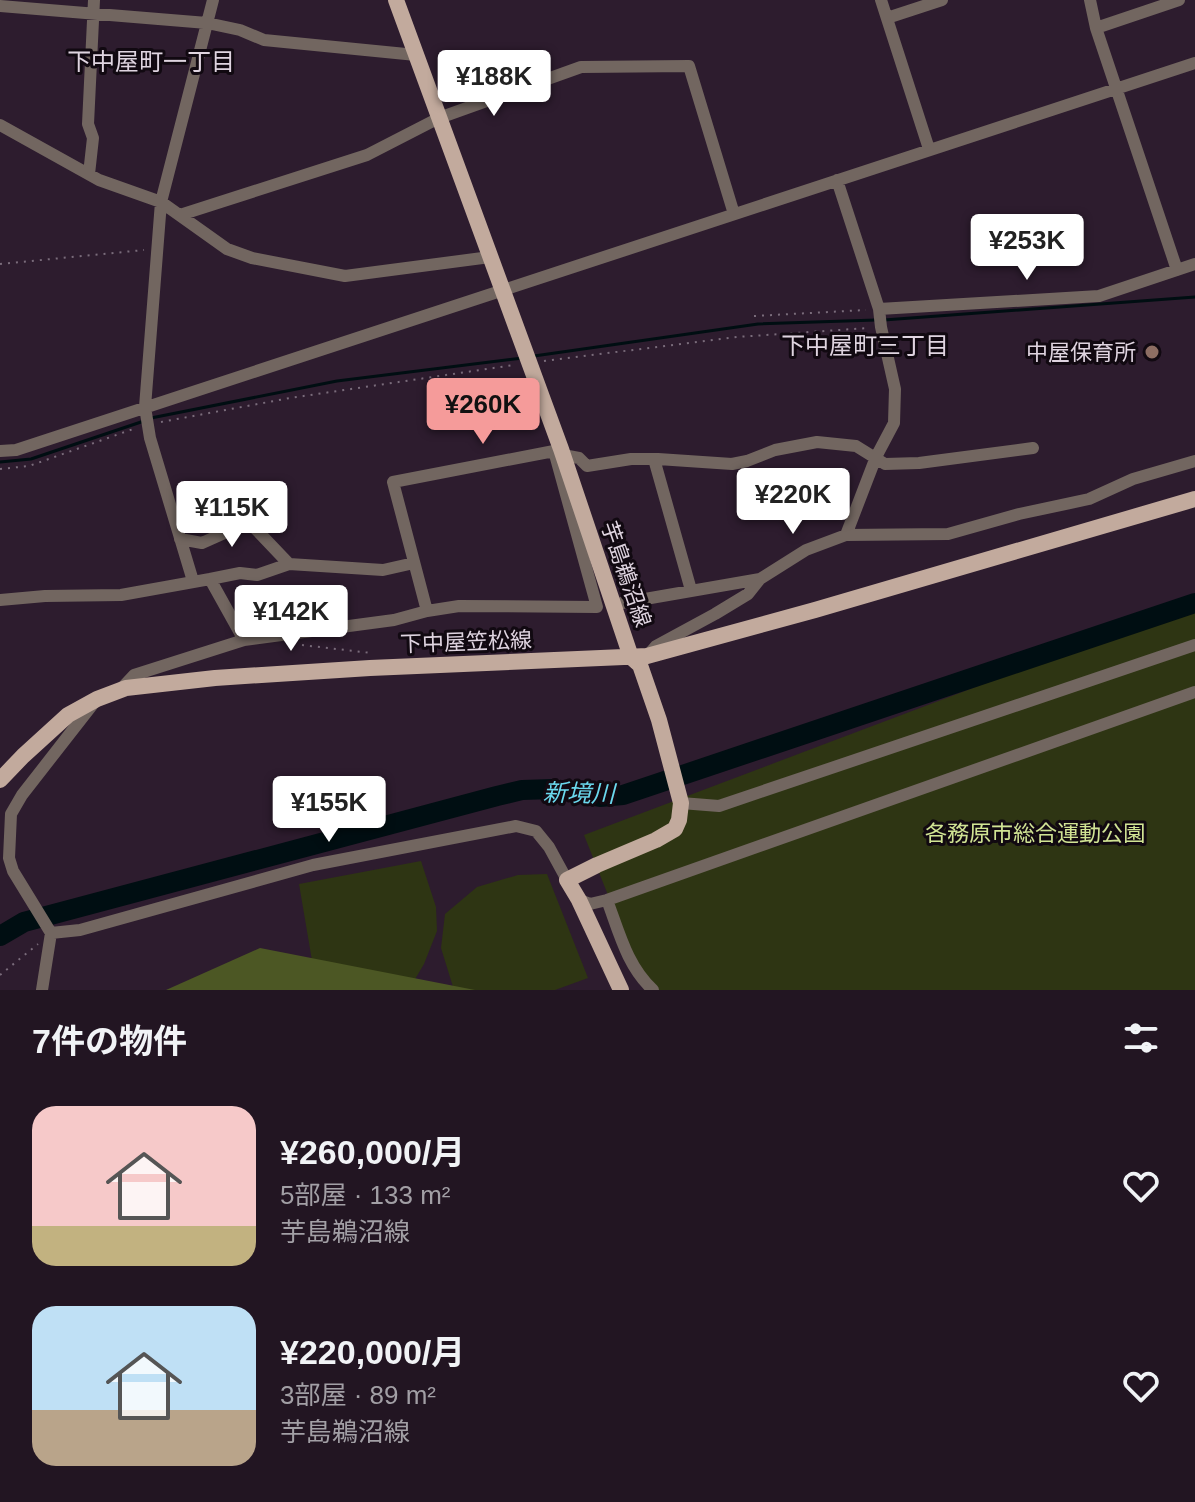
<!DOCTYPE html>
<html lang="ja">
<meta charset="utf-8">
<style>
body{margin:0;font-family:Helvetica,"Noto Sans JP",sans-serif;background:#2e222f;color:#f1f3f6;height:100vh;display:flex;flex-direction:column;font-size:30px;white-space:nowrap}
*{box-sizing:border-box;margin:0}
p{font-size:26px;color:#a29fa5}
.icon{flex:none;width:44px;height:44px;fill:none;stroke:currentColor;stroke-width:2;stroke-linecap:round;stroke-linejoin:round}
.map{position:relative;height:990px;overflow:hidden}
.sheet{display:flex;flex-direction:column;background:#221522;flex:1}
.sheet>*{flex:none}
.price{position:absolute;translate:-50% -68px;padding:0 18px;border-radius:8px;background:#fff;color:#222;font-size:26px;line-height:52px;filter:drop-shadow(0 2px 4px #0008)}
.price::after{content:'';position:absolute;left:50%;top:48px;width:24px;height:18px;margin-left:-12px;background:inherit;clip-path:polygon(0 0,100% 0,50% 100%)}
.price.active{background:#f59b9a;color:#111}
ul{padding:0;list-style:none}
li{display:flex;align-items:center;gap:24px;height:200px;padding:0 32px}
li span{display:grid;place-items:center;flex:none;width:224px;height:160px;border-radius:24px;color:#555}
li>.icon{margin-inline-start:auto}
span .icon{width:96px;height:96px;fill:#fffc;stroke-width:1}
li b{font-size:34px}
h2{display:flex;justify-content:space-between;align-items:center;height:96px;padding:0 32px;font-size:34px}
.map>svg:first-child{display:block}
</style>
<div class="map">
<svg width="1195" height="990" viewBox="0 0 1195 990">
<rect width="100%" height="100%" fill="#2d1c2e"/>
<path fill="#2e3513" d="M1195,604V990H646L584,835Z
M421,861L436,907L437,931L424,964L411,986L403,990H317L299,884Z
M547,874L588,978L555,990H454L441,948L445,914L477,887L518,875Z"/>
<path fill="#4c5724" d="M260,948L475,990H166Z"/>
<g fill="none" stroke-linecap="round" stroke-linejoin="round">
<path stroke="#000e12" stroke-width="3" d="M884,320L1195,297
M534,356L758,324L876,320
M151,418L337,381L523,358
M0,462L31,459L144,421"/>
<path stroke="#000e12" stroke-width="20" d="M0,936L24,922L497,796L522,790L553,789L600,797L623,795L1195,603"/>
<path stroke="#7a6c7b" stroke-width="2" stroke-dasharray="2 6" stroke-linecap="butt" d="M0,264L144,250
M754,316L866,310
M544,361L737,337L868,328
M161,422L290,398L514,365
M0,469L29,466L136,428
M302,645L371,653
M0,975L38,944"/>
<path stroke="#726660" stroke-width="12" d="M881,0L929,149
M1090,0L1096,28L1177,270
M0,6L207,23L240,30L264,40L416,55
M887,18L942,0
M1096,28L1179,0
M0,125L99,180L161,202L227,249L252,258L345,276L490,257
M89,174L93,138L88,124L94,0
M837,180L879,309L881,327L895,389L894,423L876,457L846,535
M180,215L367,155L439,118L581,67L689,66L734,214
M879,309L1099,296L1195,264
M0,451L16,450L1195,63
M563,455L579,458L587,466L631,459H658L732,464L747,461L775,450L817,442L856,446L885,464L919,463L1033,448
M654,459L691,590
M180,539L202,543L249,522L289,564
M210,579L240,573L257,575L289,564L383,570L414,563
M193,581L150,438L145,407L161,202L213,0
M0,600L45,596L121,595L210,579L244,640L394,620L427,611L459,606L597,607L554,451L393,482L427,611
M622,603L760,579
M650,653L656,646L715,614L748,594L760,579L806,550L846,535L948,534L1019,514L1089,499L1133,479L1195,461
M119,691L134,675L244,640
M681,803L719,806L1195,645
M579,900L590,904L607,900L1195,692
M607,900C619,932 627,966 653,990
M51,933L80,930L313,865L516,826L536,831L549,847L567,880
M42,990L51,933L13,871L9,858L11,814L22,795L93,704"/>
<path stroke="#c2aa9d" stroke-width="16" d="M396,0L561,449L631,657L640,665L659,720L681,803L679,820L675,829L656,840L597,865L567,880L579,900L621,990
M0,780L23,756L68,715L97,699L126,688L215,678L370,668L647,656L815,610L1195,499"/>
</g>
<circle fill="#8d6e63" stroke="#110911" stroke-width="3" cx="1152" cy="352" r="8"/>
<g text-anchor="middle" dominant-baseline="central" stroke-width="6" stroke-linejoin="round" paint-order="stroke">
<g font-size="22" fill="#dfd4e0" stroke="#110911" text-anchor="end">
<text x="1136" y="352">中屋保育所</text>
</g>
<g font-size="22" fill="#dfd4e0" stroke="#110911">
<text transform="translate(626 574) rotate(71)">芋島鵜沼線</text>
<text transform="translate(466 642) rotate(-2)">下中屋笠松線</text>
</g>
<g font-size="22" fill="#d1e494" stroke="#110911">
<text x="1035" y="833">各務原市総合運動公園</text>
</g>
<g font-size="24" fill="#dfd4e0" stroke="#110911">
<text x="151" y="61">下中屋町一丁目</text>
<text x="865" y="345">下中屋町三丁目</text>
</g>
<g font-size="24" font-style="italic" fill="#6bd9ee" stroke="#110911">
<text transform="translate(579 793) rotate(1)">新境川</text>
</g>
</g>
</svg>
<b class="price" style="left:494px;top:118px">¥188K</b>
<b class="price" style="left:1027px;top:282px">¥253K</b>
<b class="price active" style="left:483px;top:446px">¥260K</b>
<b class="price" style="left:793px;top:536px">¥220K</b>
<b class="price" style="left:232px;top:549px">¥115K</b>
<b class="price" style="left:291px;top:653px">¥142K</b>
<b class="price" style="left:329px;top:844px">¥155K</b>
</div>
<section class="sheet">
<h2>7件の物件<svg class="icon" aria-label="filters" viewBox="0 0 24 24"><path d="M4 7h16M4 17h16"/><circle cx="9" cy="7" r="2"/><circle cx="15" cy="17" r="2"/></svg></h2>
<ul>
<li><span style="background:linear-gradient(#f6c9c9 75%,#c2b280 0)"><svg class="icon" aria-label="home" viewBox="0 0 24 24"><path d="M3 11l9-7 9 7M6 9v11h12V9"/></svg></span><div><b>¥260,000/月</b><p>5部屋 · 133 m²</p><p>芋島鵜沼線</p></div><svg class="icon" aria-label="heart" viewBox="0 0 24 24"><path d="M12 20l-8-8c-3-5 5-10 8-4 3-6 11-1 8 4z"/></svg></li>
<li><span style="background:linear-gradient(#bfe0f5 65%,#b9a48a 0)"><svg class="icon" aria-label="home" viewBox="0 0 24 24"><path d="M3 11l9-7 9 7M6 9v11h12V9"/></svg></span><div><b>¥220,000/月</b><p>3部屋 · 89 m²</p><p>芋島鵜沼線</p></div><svg class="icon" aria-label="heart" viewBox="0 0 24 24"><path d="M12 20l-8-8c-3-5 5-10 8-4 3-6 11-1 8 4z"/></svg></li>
</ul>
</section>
